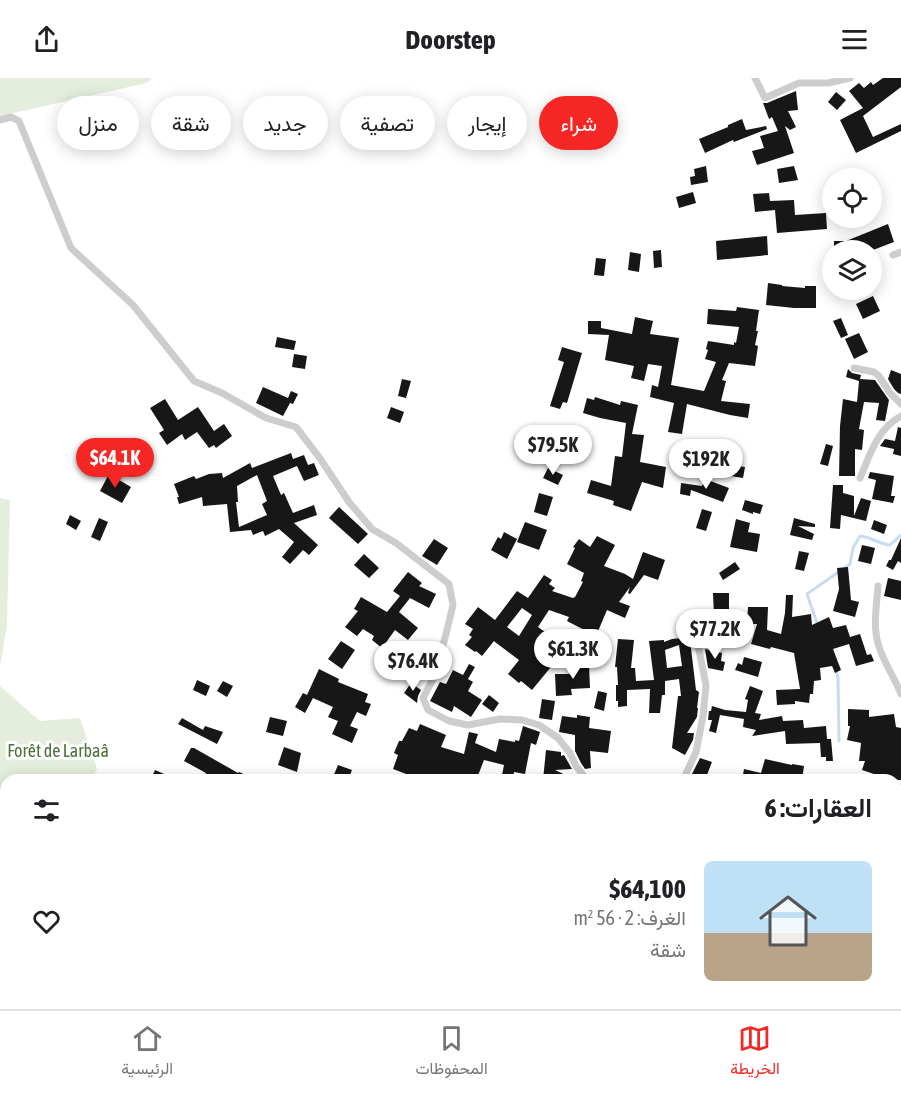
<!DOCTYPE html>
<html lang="ar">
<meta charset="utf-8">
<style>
body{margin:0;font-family:"Asap Condensed",Vazirmatn,sans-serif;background:#f6f6f6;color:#202124;direction:rtl;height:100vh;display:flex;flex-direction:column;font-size:22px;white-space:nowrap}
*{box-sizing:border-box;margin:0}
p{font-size:20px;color:#757577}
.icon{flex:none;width:33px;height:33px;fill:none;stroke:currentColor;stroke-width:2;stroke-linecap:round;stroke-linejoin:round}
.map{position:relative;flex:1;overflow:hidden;direction:ltr}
.panel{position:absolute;left:0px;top:696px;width:902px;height:236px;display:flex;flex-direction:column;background:#fff;border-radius:18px 18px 0 0;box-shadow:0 3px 15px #0003;direction:rtl}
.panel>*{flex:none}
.hud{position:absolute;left:18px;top:18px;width:600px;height:54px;direction:rtl;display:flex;gap:12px}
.tools{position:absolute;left:822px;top:90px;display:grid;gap:12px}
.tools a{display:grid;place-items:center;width:60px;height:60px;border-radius:50%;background:#fff;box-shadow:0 3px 15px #0003;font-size:30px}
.price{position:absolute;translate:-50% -51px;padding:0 14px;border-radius:21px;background:#fff;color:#222;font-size:20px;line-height:39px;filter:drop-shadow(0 2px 3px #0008)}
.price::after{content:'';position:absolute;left:50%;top:36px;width:18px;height:14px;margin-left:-9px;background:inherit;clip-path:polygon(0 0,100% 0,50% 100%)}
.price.current{background:#f52724;color:#fff}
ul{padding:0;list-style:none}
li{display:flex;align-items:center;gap:18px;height:150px;padding:0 30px}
li span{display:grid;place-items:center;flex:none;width:168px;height:120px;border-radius:9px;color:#555}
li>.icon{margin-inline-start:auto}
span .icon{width:72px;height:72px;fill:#fffc;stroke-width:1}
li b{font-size:26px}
h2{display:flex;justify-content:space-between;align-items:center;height:72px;padding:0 30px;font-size:26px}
.pill{padding:0 21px;border-radius:27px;background:#fff;box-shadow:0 3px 15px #0003;font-size:21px;line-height:54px}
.pill.current{background:#f52724;color:#fff}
header{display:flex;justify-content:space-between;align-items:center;height:78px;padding:0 30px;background:#fff;font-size:27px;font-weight:700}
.tab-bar{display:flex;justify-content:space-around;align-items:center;height:84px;border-top:2px solid #e0e0e0;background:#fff;font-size:16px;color:#757577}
.tab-bar a{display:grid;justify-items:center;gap:3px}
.tab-bar .current{color:#f52724}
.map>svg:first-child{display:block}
</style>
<header><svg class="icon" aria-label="menu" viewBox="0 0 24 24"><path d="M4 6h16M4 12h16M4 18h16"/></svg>Doorstep<svg class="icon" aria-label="share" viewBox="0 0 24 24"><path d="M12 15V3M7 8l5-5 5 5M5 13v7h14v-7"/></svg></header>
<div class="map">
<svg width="901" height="931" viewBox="0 0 901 931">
<rect width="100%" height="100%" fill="#fff"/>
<path fill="#e5eedd" d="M0,0H152L147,5L0,38Z
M0,420L10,422L7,547L0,589Z
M0,608L40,643L80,640L97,691L91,702H6V805L2,796L0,797Z
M6,807V875L0,874V819Z"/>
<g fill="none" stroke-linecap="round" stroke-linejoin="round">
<path stroke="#c8dcf0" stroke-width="3" d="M818,548L807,516L850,486L853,470L860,458C871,459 879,466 890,467L901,457
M836,593L838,600L839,663
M892,926L894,931"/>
</g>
<path fill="#171717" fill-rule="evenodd" d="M883,0H901V9L863,38L873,59L901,46V53L856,75L840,42L863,30L849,13L859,5L864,10L871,4L873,7Z
M796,13L798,32L788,33L796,49L790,52L785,48L794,75L757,87L752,73L764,70L760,58L778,53L772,39L769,41L763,25H767Z
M836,14L846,22L837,32L828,24Z
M742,41L746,52L766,48L767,51L734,64L733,62L705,75L699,61L728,49V47Z
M706,88L708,104L691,107L690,99L695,98L694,91Z
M794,88L798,102L779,105L777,91Z
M693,114L696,125L679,130L676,119Z
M769,115L770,123L794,122L795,137L826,135L827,151L777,155L775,132L755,134L753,116Z
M888,146L894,164L873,172H834V163H846Z
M767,158L768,177L717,182L716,163Z
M661,172L662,189L654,190L653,173Z
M630,174L641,176L639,194L628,192Z
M596,180L606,181L604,198L594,197Z
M768,205L782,207V208L805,210V208H816V230H794L766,227Z
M873,218L880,233L863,241L856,226Z
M737,229L759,232L756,253H758L755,267L758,268L755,288L729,285L722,302L726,303L721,323L750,326L748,340L730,337L687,326L682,356L668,354L674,325L650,319L652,307L658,309L662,288L648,286L644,303L631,300L634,288L605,282L609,257L588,256V243H601V250L632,256L635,239L653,243L650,256L679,260L671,307L704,313L716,284L705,281L708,272L706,271L708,263L734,267V264L736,265L739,249L707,246L708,231L736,233Z
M841,240L848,257L841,260L833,243Z
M859,255L868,274L854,281L845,261Z
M277,259L296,263L294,272L275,269Z
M562,269L582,275L567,325L563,324L560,331L550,328L564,284L558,282Z
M294,276L307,278L305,291L292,289Z
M848,291L852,295L861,297L860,301L875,302L889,322L885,343L876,342L879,325L864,324L859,351L864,352L862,372L855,371V398H839L840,348L843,321L857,324L859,303L846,299Z
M891,292L901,296V316L898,315L894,311L888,301Z
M402,301L411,303L406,320L398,318Z
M263,309L288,320L291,313L298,316L293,326L290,325L283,338L256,325Z
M595,319L620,327L621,323L638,327L632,356L644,357L640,384L666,389L663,410L642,404L631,433L613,427L614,423L587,415L591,402L611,408L615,378L622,379L626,345L600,340L583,335L587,320L594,322Z
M165,321L178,342L198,329L214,353L224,346L232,358L216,370L214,367L209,370L197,354L185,362L182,356L167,367L159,355L164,352L150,330Z
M391,329L404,334L400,345L387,340Z
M898,349L901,350V378L893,376L894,371L880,368L885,361L895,363Z
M691,365L704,368L700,385L687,382Z
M826,366L833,368L828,388L820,386Z
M291,375L293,381L304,377L308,387L314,385L319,397L304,403L297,388L273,398L281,417L284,415L293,435L314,427L317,437L294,445L318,467L309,477L303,472L290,486L282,479L294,464L279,451L265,458L263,453L253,457L251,452L230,454L227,426L203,428L202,419L179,426L177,419H179L174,406L194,398L196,401L209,396L222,395L223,400L250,385L252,390ZM257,397L267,423L262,426L267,437L239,449L236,424H238L237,408Z
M733,387L745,389L743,400L731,398Z
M548,390L563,397L558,407L543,400Z
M870,394L894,398L891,418H895L893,425L872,421L876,402L868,400Z
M109,396L131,409L122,425L100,413Z
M705,401L729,410L723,424L691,412L690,418L680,416L681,405L702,408Z
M833,407H843V415L854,418V438L861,420L871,423L866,443L841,437L840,451L830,450Z
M539,415L553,419L547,438L534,434Z
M745,422L763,427L760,436L753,434V436L742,432Z
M339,429L368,456L358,466L329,440Z
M702,431L712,434L706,453L696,450Z
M70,437L81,443L76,452L66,446Z
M99,440L108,444L100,463L91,459Z
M794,440L815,446V449L798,448L814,456L812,462L790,457Z
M736,441L750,445L748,454L760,456L757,474L730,469Z
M874,442L887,447L884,456L871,451Z
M525,444L547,452L539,472L517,464Z
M504,454L517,461L507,481L491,472L498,459L501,461Z
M597,458L615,467L604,488L625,496L633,501L643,474L665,482L658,502L644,497L630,516L628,515L630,509L619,524L630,528L625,540L607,532L596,558L567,543L569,539L549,532L538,549L545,554L535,569L555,584L532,612L521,603L519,605L508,596L519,582L495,564L494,563L482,578L476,573L475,574L465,567L472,559L469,557L473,551L465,546L478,529L495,542L517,513L528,520L544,497L552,502L549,506L555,510L552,513L573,520L575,519L583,504L581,503L584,495L567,486L575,470L573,469L579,461L590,469ZM522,530L532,537L519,558L507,549Z
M901,460V485L898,483L893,492L886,488L889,482H891Z
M434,461L448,470L437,487L422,478Z
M862,467L875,470L871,486L858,483Z
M799,473L809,475L804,493L795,491Z
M364,476L379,490L369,500L354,487Z
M735,484L740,491L723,502L719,495Z
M848,489L851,522L859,524L855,539L833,533L839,511L837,490Z
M408,494L422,505L419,508L436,516L429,530L410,520L399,534L418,550L408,562L395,552L382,570L372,562L374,558L363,551L357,558L345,549L358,533L354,531L361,519L387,534L400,518L393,513Z
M888,500L901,503V522L884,518Z
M713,515H729V538H714Z
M786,517H793L792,539L811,536L812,547L829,539L833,550L846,547L850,559L860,556L867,577L871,576L874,583L856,588L849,566L833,571L841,592L835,595L832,588L820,590L821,602L814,603L813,616H810L809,625L795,623V626L777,627L776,612L800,611L794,575L771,569L770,571L751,566L757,546H747L748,529H768L767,552L781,556L785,535Z
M701,552L720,554V563L702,557Z
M691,559V562H690L696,612L699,614L697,630H698L697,639L687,655H694L693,662L685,677L672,670L678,618H681L679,601L665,603V617H662L660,635H649L650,611L627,612V628L618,629V623H616V607H618L617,589H615L618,561L634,562L631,590H635L636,603L654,602L649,563L664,562V564L672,561ZM679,567L682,588L667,590L665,572Z
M341,563L355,572L342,591L328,581Z
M705,571L722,575L721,583L725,584L723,593L708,590Z
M744,579L762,584L758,599L735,592L738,585L742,587Z
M469,586L475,589L468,601L473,604L468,613L482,622L471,639L454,628L452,634L430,623L440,604L446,606L453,592L463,597Z
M416,587L428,590L425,602L413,599Z
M589,587L590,610L571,611L572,617L556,618L555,596H571L570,588Z
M319,591L339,601L338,604L368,616L365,624L371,626L366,638L357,634L350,648L358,651L352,665L332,656L338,643L328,639L333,629L313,620L305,635L295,629L303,615L307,617Z
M197,602L210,608L206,618L193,612Z
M223,603L233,608L227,619L217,613Z
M411,605L421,612L418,618L417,625L404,615Z
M750,608L763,613L755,635L761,636L759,642L782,638L783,643L803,642L804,650L826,648L827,661H831L833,683H826V679H821L820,665L786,666L785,653L752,658L756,652L743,649L744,641L720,637L716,655L709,653L712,642H708L709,633H711L712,628L725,632L746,634L748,622L745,621Z
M598,613L607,615L604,633L594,630Z
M489,617L499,625L493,634L482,626Z
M542,621L555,623L552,642L539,640Z
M848,631L869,632V639L894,636L896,649L901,650V702H876L877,697L862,692L865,683H859L861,665L847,662L850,648H848Z
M577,637L590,639L589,650L611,653L608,675L590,673L591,690L585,691L581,685L575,673V657L559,654L562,638L577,640Z
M270,639L287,643L283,658L266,654Z
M182,640L203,652L205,648L223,654L217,666L178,646Z
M420,646L446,657L441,669L464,676L469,654L478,656L475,665L496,674L499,661L515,664V662L519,663L523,648L540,654L536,667L531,665L525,696L514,694L513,702H501L504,687L484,682L479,695L474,702H422L393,691L398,677L394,675L399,663H402L409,650L417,653Z
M284,669L301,675L297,694L278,687Z
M191,670H194L238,695L239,694L258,702H210L211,700L205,697L206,695L184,683Z
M546,672L561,674V678L564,677L572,691L555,692L576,702H543Z
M700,680L712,684L705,702H689Z
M765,681L792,687V686L804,688L802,702L779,697L778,702H742L744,691L761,695Z
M338,687L352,692L348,702H342L333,699Z
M155,692L178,702H150Z"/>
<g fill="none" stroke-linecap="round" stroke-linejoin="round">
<path stroke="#cdcdcd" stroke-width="7" d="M755,0L765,20L799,5H828L850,0
M0,42L11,39L19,43L71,170L133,227L194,303L222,315L266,340L296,349L319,379L349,424L372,451L396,465L449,506L453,527L445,560L433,601L423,620L428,632L449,643L468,647L500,641L522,642L539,647L558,660L570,675L576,688L587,702
M893,177L901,174
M854,290L874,294L879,298L890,315L901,326
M860,400C870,377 877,351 901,338
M878,508C877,524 874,540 876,555C878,576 893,596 901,616
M683,702L696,674L703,638L706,607L695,552L688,539
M896,748L901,745
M423,926L425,931
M668,926V931
M841,926L844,931
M86,931L92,926
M273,931L285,926H305
M481,931L497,926"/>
</g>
<g text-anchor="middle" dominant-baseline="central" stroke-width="6" stroke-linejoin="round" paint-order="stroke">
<g font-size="18" fill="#4e7139" stroke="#fff">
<text x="58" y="672">Forêt de Larbaâ</text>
</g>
</g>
</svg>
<div class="tools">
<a><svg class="icon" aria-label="locate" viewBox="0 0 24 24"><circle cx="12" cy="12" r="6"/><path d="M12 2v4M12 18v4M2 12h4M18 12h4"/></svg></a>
<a><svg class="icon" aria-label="layers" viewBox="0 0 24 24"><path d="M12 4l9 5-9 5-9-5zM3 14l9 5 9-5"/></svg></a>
</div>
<b class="price" style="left:553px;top:398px">$79.5K</b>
<b class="price current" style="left:115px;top:411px">$64.1K</b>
<b class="price" style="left:706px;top:412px">$192K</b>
<b class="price" style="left:715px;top:582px">$77.2K</b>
<b class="price" style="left:573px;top:602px">$61.3K</b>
<b class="price" style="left:413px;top:614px">$76.4K</b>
<div class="hud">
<a class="pill current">شراء</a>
<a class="pill">إيجار</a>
<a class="pill">تصفية</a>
<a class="pill">جديد</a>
<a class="pill">شقة</a>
<a class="pill">منزل</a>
</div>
<section class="panel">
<h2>العقارات: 6<svg class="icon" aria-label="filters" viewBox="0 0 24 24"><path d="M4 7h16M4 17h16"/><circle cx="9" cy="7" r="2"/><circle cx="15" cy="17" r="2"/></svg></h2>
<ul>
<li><span style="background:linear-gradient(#bfe0f5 60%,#b9a48a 0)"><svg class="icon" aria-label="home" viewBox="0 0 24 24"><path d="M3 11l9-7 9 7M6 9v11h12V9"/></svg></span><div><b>$64,100</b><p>الغرف: 2 · 56 m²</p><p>شقة</p></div><svg class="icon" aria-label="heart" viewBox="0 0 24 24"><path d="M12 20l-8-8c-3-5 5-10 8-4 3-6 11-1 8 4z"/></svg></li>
</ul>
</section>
</div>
<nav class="tab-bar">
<a class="current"><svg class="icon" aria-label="map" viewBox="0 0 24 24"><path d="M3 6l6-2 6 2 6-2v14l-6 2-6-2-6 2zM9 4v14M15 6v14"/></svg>الخريطة</a>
<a><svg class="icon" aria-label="saved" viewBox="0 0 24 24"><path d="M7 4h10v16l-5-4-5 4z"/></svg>المحفوظات</a>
<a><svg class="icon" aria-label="home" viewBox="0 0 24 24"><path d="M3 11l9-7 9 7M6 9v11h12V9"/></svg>الرئيسية</a>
</nav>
